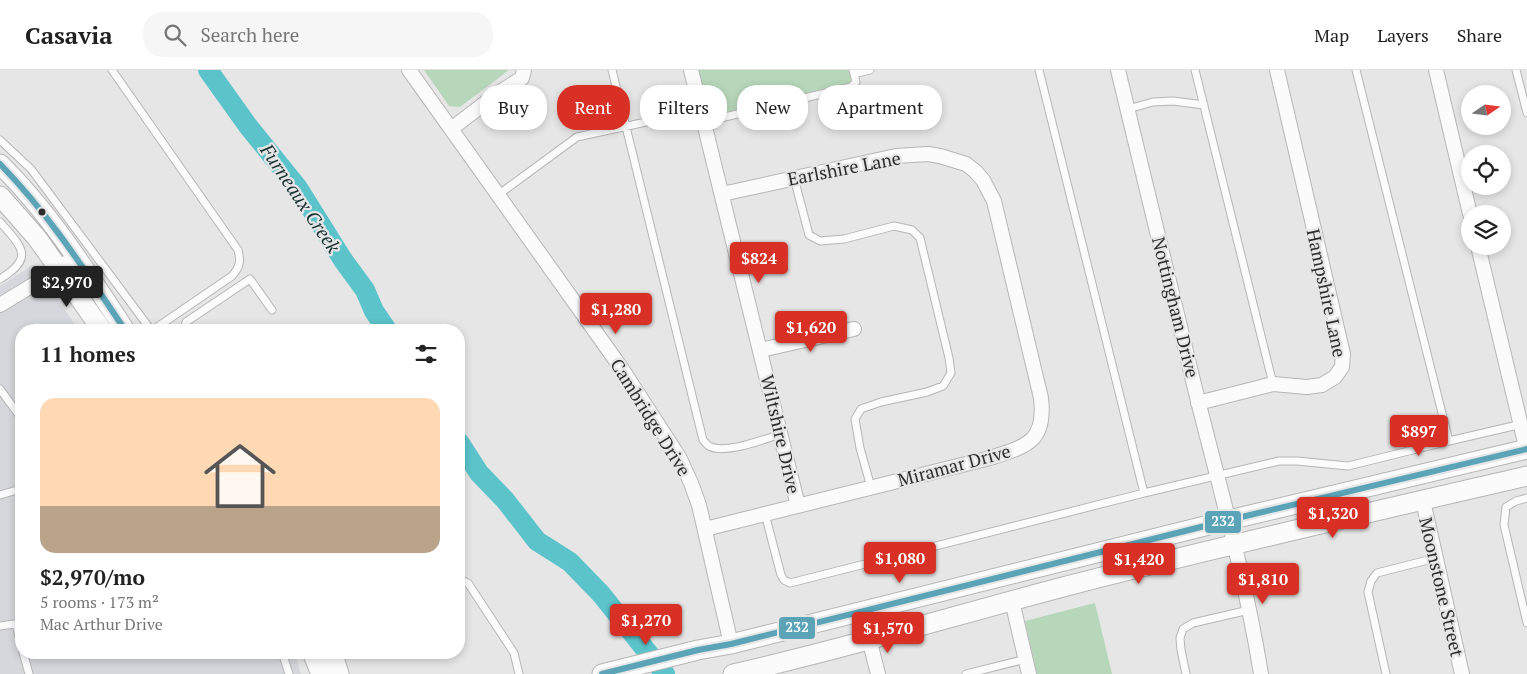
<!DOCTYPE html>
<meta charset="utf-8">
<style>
body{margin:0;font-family:"PT Serif",serif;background:#f6f6f6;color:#222;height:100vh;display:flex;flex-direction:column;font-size:19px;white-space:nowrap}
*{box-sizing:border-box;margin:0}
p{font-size:16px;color:#767676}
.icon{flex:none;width:28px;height:28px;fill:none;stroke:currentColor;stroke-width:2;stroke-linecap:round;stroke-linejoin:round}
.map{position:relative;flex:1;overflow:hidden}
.side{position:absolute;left:15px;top:254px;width:450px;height:335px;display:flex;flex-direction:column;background:#fff;border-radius:20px;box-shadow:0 2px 8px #0003}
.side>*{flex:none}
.banner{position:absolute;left:480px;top:15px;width:475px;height:45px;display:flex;gap:10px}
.needle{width:32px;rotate:76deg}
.buttons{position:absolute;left:1461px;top:15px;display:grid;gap:10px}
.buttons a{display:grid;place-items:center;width:50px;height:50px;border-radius:50%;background:#fff;box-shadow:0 2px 8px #0003;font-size:25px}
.price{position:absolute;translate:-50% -42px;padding:0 11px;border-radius:5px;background:#d93025;color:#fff;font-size:16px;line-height:32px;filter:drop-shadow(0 1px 2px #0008)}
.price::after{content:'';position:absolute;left:50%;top:30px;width:15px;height:11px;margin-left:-8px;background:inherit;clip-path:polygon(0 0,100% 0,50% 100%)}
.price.current{background:#222;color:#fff}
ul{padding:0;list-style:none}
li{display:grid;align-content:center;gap:10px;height:265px;padding:0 25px}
li span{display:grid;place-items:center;height:155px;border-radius:15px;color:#555}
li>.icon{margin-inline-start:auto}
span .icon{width:90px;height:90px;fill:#fffc;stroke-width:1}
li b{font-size:21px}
h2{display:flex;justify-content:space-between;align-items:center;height:60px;padding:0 25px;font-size:21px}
.tag{padding:0 18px;border-radius:20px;background:#fff;box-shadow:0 2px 8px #0003;font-size:18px;line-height:45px}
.tag.current{background:#d93025;color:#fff}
header{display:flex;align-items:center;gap:30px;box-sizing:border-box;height:70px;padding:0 25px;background:#fff;border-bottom:1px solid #e0e0e0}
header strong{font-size:24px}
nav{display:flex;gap:28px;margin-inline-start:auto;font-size:18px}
.search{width:350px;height:45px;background:#f6f6f6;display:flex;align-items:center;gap:12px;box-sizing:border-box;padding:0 18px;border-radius:20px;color:#767676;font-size:19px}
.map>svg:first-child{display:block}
</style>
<header>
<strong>Casavia</strong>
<div class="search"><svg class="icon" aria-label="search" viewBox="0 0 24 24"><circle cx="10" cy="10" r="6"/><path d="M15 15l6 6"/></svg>Search here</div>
<nav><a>Map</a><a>Layers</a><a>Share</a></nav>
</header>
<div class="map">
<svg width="1527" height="604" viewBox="0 0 1527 604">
<rect width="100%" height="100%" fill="#e6e6e7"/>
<path fill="#d5d7dc" d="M33,195L79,260H21V582L295,583L301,604H0V216Z"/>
<path fill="#b6d7ba" d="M424,0H509L460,37L449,36Z
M697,0H850L852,9L850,13L714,45L709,44L706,39Z
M1095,533L1112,604H1037L1025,551Z"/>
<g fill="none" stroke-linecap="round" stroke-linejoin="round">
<path stroke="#5bc3ca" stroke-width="20" d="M208,0L248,56L298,118L343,190L365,220L374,241L387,260
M459,372L479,403L505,430L537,471L570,492L601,524L665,604"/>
<g stroke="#b6b6b7" stroke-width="9">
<path id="lane" d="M112,0L238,180C241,191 240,197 232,206L153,260
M612,0L703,370C705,372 707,375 709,376C725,385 764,369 781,364
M1039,0L1144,423L1279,391H1297L1348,396L1449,371
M1195,0L1273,314
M1356,0L1449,371L1522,354
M1516,0L1527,43
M854,4L870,0
M1128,39L1153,32L1173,31L1204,35
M704,52L851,17L856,12L853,0
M0,70L31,99L151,260
M794,108L809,165L820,171L844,169L894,156L912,160L920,168L949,288L951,303L943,316L927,322L881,332L861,339L855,349L860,378L871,417
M498,125L577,67L701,40
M0,152C22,177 35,188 0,209
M184,260L186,252L250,209L272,240
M0,319L21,348
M0,425L21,419
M1527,428L1516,431L1506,437L1504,455L1527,553
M765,444L781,505L784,510L790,513L1144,423
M459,509L468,513L514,583L519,604
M16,554L21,574
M0,556L21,553
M23,582L29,604
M282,582L289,604
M966,604L1026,589
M1186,604L1181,580L1180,568L1183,559L1193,553L1249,540
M1386,604L1368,522L1371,511L1377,503L1436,488"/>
</g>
<g stroke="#b6b6b7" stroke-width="16">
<path id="street" d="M409,0L622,299L679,387L691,413L699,435L731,574
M691,0L798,436
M1118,0C1145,110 1171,221 1198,331C1221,422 1246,511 1261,604
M1436,0L1470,144
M451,59L497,24L522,8L524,0
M1478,176L1527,381
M0,235L41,210L75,187
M761,280L854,259
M1198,333L1273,314L1307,317L1322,315L1335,307L1342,297L1343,284L1277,0
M1423,431L1462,604
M705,459L990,388C1027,376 1046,372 1041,328L994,131L983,110L975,101L966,94L940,86L928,84L896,86L722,124
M1012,531L1029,604
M862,541L878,604"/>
</g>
<g stroke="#b6b6b7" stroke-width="21">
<path id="secondary" d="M0,94C50,143 87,203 125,260
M0,126L37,168L102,260
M312,582L321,604
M332,582L339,604
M602,604L698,580L731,574L1229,450L1527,379
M733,604C844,579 953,546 1063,517C1217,477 1372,442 1527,406"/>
</g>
<use href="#lane" stroke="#fbfbfb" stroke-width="7"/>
<use href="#street" stroke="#fbfbfb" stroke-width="14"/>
<use href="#secondary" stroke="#fbfbfb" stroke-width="19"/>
<g stroke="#e6e6e7" stroke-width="10">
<path id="bus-1" d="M0,94C49,144 86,202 125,260
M602,604L698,580L731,574L1229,450L1527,379"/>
</g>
<use href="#bus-1" stroke="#5ba4b8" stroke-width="6"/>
</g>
<circle fill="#2c2c2d" stroke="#e6e6e7" stroke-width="2" cx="42" cy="142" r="4.5"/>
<g text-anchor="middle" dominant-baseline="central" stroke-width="4.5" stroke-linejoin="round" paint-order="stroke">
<g font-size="18" fill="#2c2c2d" stroke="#e6e6e7">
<text transform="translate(844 98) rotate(-11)">Earlshire Lane</text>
<text transform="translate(1327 223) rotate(78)">Hampshire Lane</text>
<text transform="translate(1176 237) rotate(76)">Nottingham Drive</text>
<text transform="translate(651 347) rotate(58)">Cambridge Drive</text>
<text transform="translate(781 364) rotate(77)">Wiltshire Drive</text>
<text transform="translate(954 395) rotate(-15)">Miramar Drive</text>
<text transform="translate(1442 517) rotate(77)">Moonstone Street</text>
</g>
<g font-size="19" font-style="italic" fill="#1b3233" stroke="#e6e6e7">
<text transform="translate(301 128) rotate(56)">Furneaux Creek</text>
</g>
</g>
<g stroke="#e6e6e7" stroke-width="2">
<rect x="1204" y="440" width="38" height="24" rx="5" fill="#5ba4b8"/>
<rect x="778" y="546" width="38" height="24" rx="5" fill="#5ba4b8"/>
</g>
<g font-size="14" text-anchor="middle" font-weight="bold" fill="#fff">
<text x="1223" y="456">232</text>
<text x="797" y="562">232</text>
</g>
</svg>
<div class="buttons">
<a><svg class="needle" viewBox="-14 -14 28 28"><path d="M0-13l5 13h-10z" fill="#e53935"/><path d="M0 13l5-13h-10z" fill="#767676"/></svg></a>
<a><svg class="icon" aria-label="locate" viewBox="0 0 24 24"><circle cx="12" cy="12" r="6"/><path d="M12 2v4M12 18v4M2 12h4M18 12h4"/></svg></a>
<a><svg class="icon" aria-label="layers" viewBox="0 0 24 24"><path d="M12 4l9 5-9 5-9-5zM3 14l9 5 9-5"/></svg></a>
</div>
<b class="price" style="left:759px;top:214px">$824</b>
<b class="price current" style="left:67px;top:238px">$2,970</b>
<b class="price" style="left:616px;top:265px">$1,280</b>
<b class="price" style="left:811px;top:283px">$1,620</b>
<b class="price" style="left:1419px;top:387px">$897</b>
<b class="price" style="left:1333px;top:469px">$1,320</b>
<b class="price" style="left:900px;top:514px">$1,080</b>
<b class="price" style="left:1139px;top:515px">$1,420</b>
<b class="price" style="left:1263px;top:535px">$1,810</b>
<b class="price" style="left:646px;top:576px">$1,270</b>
<b class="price" style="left:888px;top:584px">$1,570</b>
<div class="banner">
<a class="tag">Buy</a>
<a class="tag current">Rent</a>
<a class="tag">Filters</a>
<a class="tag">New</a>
<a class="tag">Apartment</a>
</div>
<section class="side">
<h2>11 homes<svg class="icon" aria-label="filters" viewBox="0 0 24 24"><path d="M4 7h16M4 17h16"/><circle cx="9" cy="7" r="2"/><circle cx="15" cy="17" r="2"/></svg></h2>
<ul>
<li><span style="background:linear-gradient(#ffd9b3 70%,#b9a48a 0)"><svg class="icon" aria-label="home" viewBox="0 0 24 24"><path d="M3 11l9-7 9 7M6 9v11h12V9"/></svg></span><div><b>$2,970/mo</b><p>5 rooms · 173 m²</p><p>Mac Arthur Drive</p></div></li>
</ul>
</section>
</div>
